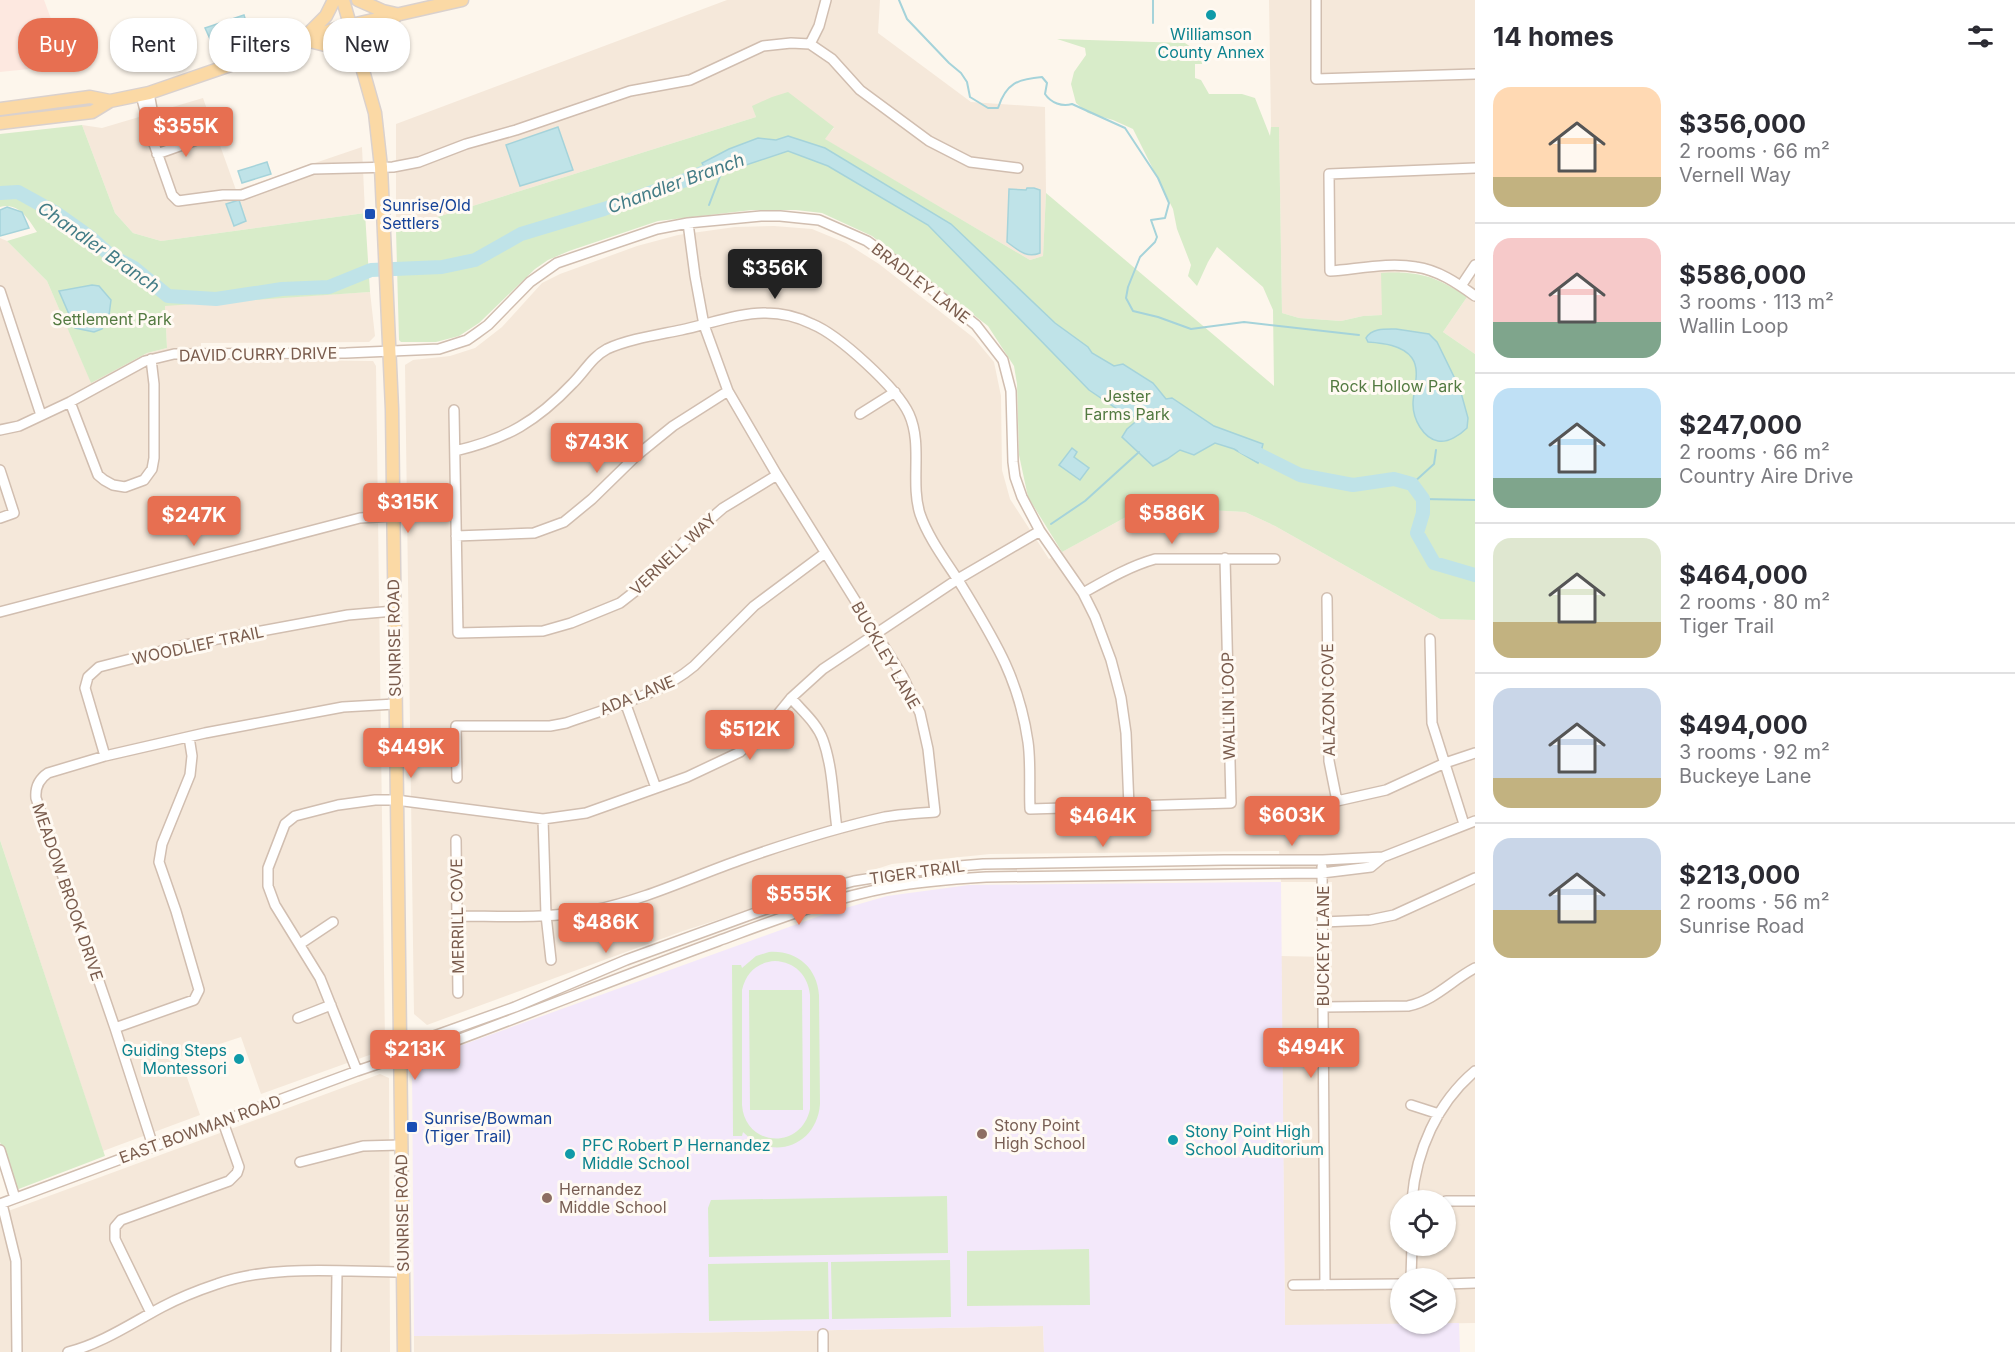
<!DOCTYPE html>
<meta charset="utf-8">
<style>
body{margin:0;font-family:Inter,sans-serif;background:#f2f2f3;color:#2b2b33;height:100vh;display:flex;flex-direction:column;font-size:22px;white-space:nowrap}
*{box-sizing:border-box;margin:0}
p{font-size:20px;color:#7c7c81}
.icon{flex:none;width:33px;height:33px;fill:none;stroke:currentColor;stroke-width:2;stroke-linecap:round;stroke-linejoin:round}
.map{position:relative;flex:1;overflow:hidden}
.details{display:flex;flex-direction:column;background:#fff;width:540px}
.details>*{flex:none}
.guide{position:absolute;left:18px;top:18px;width:570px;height:54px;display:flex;gap:12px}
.controls{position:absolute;left:1390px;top:1190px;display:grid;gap:12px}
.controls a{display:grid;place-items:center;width:66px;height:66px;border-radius:50%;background:#fff;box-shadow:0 2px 4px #0004;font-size:30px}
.price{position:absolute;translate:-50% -51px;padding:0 14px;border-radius:6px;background:#e76f51;color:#fff;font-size:20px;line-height:39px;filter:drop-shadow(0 2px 3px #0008)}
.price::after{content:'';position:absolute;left:50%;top:36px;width:18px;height:14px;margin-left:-9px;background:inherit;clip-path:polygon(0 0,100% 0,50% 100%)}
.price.current{background:#222;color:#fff}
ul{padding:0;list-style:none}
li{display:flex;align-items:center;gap:18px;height:150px;padding:0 18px}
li+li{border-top:2px solid #e1e1e2}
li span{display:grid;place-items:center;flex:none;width:168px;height:120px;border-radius:18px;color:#555}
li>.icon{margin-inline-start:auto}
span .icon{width:72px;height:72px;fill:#fffc;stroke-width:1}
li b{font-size:26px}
h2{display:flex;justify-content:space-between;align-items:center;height:72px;padding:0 18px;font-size:26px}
.chip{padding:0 21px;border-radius:24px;background:#fff;box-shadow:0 2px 4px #0004;font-size:21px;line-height:54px}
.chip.current{background:#e76f51;color:#fff}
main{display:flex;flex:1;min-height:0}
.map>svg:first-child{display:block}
</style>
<main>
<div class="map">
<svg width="1475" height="1352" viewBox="0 0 1475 1352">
<rect width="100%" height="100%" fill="#fdf6ec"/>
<path fill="#f5e8da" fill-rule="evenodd" d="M727,0H880L878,33L971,102L1045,107L1046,193L1043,256L1030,260L824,139L834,128L753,106L756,117L396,230V124Z
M1269,0H1475V354L1443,332L1467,297L1438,279L1417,273L1400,272L1383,315L1363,316L1341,321L1299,318L1282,313L1279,127H1271Z
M203,98L236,190L362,147L365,213L161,241L133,233L115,213L82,125L102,128Z
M774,226L812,229L846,243L879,264L974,338L994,362L1001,396L1002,470L1010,499L1049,559L1126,517L1171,508L1245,512L1275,526L1440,619L1475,620V1323L1285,1326L1281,956L1329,957L1332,882H1281L1279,851L990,854L892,864L683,931L427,1025L414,1014L405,365L413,360L450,356L475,348L502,327L542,283L560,274L637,246L678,235L735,227ZM1401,1200H1446V1245H1401ZM1401,1278H1446V1323H1401Z
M0,238L7,241L47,281L91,382L147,353L167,348L165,305L370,292L375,336L369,342L201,343V359L373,361L376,366L385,1043L380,1051L375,1053L261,1094L241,1037L180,1057L200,1115L103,1151L0,840Z
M380,1074L389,1078L390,1352H0V1214Z
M1043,1326L1044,1352H414V1336L680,1333Z"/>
<path fill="#fde8e0" d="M0,0H44L68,65L0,72Z"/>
<path fill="#f3e8fa" d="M1281,882L1285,1325L1459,1323L1460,1352H1044L1043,1326L680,1333L414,1336L412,1063L825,914L887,896L969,885Z"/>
<path fill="#d8ecc9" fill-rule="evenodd" d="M1057,39L1185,43L1203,55L1202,64H1195V78L1201,80L1209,94H1242L1255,98L1270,136L1271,127H1279L1282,313L1299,318L1341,321L1363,316L1382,315L1381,273C1418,271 1436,276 1467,297L1443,332L1475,354V620L1440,619L1275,526L1245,512L1171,508L1126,517L1062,552L1028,497L1019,455L1017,384L1014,366L988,326L872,236L822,213L796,210H752L658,221L569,251L548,260L535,269L479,323L459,336L436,342H401L399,340L396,230L756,117L752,106L772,97L788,92L834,127L825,139L1030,260L1043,256L1046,193L1274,386L1273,310L1263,287L1217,247L1208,262L1197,286L1188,276L1191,265L1177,229L1173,209L1133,129L1113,120L1088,113L1076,103L1071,84L1074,72L1086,55L1085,48Z
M82,125L115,213L133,233L161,241L365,213L370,292L165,306L167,348L147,353L91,383L47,281L7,241L37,232C28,219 19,202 0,207V134Z
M0,840L105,1156L16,1190L0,1142Z
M769,952C796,950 817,967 819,995L820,1104C817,1146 772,1162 743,1132L742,1136H733L732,965H741L742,968L756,956ZM775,961C795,962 808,975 810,995V1109C801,1151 745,1147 742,1105V990C746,972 758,962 775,961Z
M749,990H802L803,1110H750Z
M947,1196L948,1253L709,1257L708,1208L711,1200Z
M1089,1249L1090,1305L967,1306V1251Z
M950,1260L951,1317L832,1319L831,1262Z
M828,1262L829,1319L709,1321L708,1264Z"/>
<path fill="#bfe3e8" stroke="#a5d3da" stroke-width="1.5" d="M244,15L248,28L211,41L205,28Z
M558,127L573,170L520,186L506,145Z
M788,136L825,148L951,224L1055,323L1088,347L1092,353L1114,366L1123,364L1153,383L1166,399L1172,398L1214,426L1263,444L1258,463L1234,449L1215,443L1194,455L1180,450L1167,459L1153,466L1122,437L1127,429L1140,418L1126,415L1089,390L928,225L828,166L788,151L710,177L702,163L729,149L758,138L776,140Z
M267,162L271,174L242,183L238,171Z
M1027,188H1034L1040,190V253C1026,259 1017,249 1007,242L1009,189L1026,190Z
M239,200L246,221L234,226L226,204Z
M7,207L22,212L29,228L0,236V210Z
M92,285L99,286L111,300L109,315L102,329L94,332L75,328L59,291Z
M1396,329L1429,334L1437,342L1460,389L1468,418L1467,428C1460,435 1448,443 1438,441C1423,438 1413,419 1413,404C1413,390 1421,371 1412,358C1403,345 1382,343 1368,342L1366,338C1372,328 1385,329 1396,329Z
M1072,448L1077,452L1074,457L1089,468L1080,480L1059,465Z"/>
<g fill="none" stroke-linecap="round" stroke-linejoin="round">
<path stroke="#a5d3da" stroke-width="2" d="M899,0L907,19L949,63L961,73L967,82L970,97L988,108H998C1006,83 1018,79 1042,77L1047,83L1045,94C1051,103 1062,107 1072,104L1125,128L1158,178L1169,203L1165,218L1151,220L1157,237L1155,242L1140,257L1128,287L1126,298L1133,311L1158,317L1191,329L1244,322L1359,335
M1153,0V23
M709,205L722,171
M1412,484L1434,464L1436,450
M1423,499L1475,500
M1051,524L1085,501L1139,452"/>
<path stroke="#bfe3e8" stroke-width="14" d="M0,193L18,192L56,213L90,237L110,255L134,268L168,296L216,299L282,289L329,287L371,270L442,267L475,260L521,234L604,209L683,181L721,165
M1244,447L1300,475L1353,485L1394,479L1412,484L1423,499V513L1417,533L1434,563L1475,575"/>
<g stroke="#d1beb0" stroke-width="12">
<path id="minor" d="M1316,0V79L1475,74
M810,44L832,59L860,90L929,141L970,162L1018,168
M149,93L155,125L152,138
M141,95L153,141L172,195L178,201L223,195H242L313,169L393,167L419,162L466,144L516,130L630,91L690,80L763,46L791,43L810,44L819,26L826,0
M157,154L205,137
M1475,168L1329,174L1330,271C1358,269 1389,262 1416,267C1438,270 1457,283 1475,296
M1461,286L1475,265
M0,291L41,415
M70,402L98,475L104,480L113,485L125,487L144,480L152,469L154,458V384L151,359
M454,410L458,633L543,631L571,623L620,603L638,589L686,540L723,508L777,475
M860,414L895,392
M0,430L19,426L70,402L145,361L174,354L346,353L439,349L467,340L477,333L488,325L530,282L557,263L657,229L688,223L761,216H780L819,220L867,241L902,266L976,325L1003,360L1011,391L1013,462L1015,477L1022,497L1040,531L1083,593L1095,617L1111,660L1121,698L1126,733L1129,807
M455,451C507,439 537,421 573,383C585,371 592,357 607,349C629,339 657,335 681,330C706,325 741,312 766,313C781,313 798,317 812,324C839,335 897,388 909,414C923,445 910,482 920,514C929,540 949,565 963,588C995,641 1019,679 1028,742C1031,763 1029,787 1030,809L1231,803L1225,558
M0,470L14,513L0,518
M456,536L534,533L564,522L592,499L636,456L673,426L728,391
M1083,593C1106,580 1130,566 1155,559H1275
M1327,598L1329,761L1337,801L1386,790L1445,763L1475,753
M0,612L360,518L393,516
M1430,639L1432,723L1464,824
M791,698C802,711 817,723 823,740C833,768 833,800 837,829
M625,702L656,788
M105,756L85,688L88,677L99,667L185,645L348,615L394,611
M457,778L456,726H550L566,723C608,708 660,695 694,666L754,606L825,553
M543,819L546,915L551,960
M456,840L458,993
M1322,867L1325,1285
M457,916C502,916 549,919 594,910C644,900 692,877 740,860C788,843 836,828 885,817C901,814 919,813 935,812L928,749L920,713L903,677L777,475L728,391L704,325L695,276L688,223
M1323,922L1370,920L1394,915L1475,878
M300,944L333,922
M1323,1007L1408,1006C1434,1001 1452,980 1475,968
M298,1018L331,1005
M115,1028L194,1000L199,990L176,911L159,862L162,844L190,775L192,756L189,737
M413,1052L420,1041L515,1007L626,960L813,892L854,881L935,868L983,864L1224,860H1323L1383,857L1475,821
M357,1071L320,978L275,905L268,886V868L285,824L295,816L338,805L375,800H396L543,819L586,813L687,777L740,752L773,720L791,698L823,669L958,579L1040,531
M1411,1105L1439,1114
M153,1146L115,1028L36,798C35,787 39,779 48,773L105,756L205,733L343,707L395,704
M0,1150L15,1198
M300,1162L363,1146L401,1145
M1412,1200C1416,1151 1437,1103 1475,1071
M1446,1201H1475
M0,1204L357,1071L413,1052H425C523,1016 620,977 718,941C775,920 831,898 891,887C922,881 954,879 986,877L1322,873L1371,867L1383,857
M2,1204L16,1261L17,1352
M1411,1278L1412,1245
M1446,1284L1475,1283
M1293,1285L1401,1284
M151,1313L115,1239V1227L121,1220L229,1181L237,1173L239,1167L223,1122
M823,1334V1352
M68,1352C101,1344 132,1323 162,1307C179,1298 199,1290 217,1284C271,1264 345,1272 403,1272
M336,1352L337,1272"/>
</g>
<g stroke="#dad1cd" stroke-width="15">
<path id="major" d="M343,0L375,113L381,167L392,409L404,1352
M358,0L383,11L396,14
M305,37L326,16L334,0
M306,40L337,48L360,63L372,38L396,16
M0,109L90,97L110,101L149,93L338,28L462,0
M0,123L92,112L110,101"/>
</g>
<use href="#minor" stroke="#fff" stroke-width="9"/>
<use href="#major" stroke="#fbd9a5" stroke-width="12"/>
</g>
<g fill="#0f9aa8" stroke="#fffaf3" stroke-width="2">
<circle cx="1211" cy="15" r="6"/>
<circle cx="239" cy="1059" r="6"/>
<circle cx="1173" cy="1140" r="6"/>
<circle cx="570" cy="1154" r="6"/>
</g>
<g fill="#1a4fb4" stroke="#fffaf3" stroke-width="2">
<rect x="364" y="208" width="12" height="12" rx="3"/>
<rect x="406" y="1121" width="12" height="12" rx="3"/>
</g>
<g fill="#8d6e63" stroke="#fffaf3" stroke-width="2">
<circle cx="982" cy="1134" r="6"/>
<circle cx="547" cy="1198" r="6"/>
</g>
<g text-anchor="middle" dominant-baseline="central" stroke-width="6" stroke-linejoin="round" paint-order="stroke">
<g font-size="16" fill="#0d838f" stroke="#fffaf3" text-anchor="start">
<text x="1211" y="34" text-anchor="middle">Williamson<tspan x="1211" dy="18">County Annex</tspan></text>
<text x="227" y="1050" text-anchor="end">Guiding Steps<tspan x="227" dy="18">Montessori</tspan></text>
<text x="1185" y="1131">Stony Point High<tspan x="1185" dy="18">School Auditorium</tspan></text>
<text x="582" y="1145">PFC Robert P Hernandez<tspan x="582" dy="18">Middle School</tspan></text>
</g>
<g font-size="16" fill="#164399" stroke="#fffaf3" text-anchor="start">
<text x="382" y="205">Sunrise/Old<tspan x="382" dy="18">Settlers</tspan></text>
<text x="424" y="1118">Sunrise/Bowman<tspan x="424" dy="18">(Tiger Trail)</tspan></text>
</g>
<g font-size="16" fill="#7a5c4d" stroke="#fffaf3">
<text transform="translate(921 283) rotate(38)">BRADLEY LANE</text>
<text transform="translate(258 354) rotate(-1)">DAVID CURRY DRIVE</text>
<text transform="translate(673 554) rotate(-43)">VERNELL WAY</text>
<text transform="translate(394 638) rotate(-91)">SUNRISE ROAD</text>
<text transform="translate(198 645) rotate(-12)">WOODLIEF TRAIL</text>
<text transform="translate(886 655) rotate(60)">BUCKLEY LANE</text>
<text transform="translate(637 695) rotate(-22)">ADA LANE</text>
<text transform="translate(1328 700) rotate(-91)">ALAZON COVE</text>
<text transform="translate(1228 706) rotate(-91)">WALLIN LOOP</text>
<text transform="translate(917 872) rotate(-8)">TIGER TRAIL</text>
<text transform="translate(68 892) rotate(71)">MEADOW BROOK DRIVE</text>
<text transform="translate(457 916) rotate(-91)">MERRILL COVE</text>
<text transform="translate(1323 946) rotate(-90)">BUCKEYE LANE</text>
<text transform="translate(200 1129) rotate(-20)">EAST BOWMAN ROAD</text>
<text transform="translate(402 1213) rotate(-91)">SUNRISE ROAD</text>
</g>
<g font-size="16" fill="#537a41" stroke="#fffaf3">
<text x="112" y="319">Settlement Park</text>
<text x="1396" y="386">Rock Hollow Park</text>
<text x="1127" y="396">Jester<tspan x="1127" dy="18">Farms Park</tspan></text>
</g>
<g font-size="16" fill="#785e54" stroke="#fffaf3" text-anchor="start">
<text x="994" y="1125">Stony Point<tspan x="994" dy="18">High School</tspan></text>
<text x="559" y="1189">Hernandez<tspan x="559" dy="18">Middle School</tspan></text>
</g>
<g font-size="18" font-style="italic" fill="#437c86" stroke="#fffaf3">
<text transform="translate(676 183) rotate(-20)">Chandler Branch</text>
<text transform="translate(99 247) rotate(35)">Chandler Branch</text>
</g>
</g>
</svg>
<div class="controls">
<a><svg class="icon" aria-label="locate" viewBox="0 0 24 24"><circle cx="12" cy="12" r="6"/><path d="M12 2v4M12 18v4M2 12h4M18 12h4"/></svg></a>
<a><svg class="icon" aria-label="layers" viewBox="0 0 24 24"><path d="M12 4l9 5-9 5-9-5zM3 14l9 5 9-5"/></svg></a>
</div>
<b class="price" style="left:186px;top:158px">$355K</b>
<b class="price current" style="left:775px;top:300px">$356K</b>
<b class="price" style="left:597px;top:474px">$743K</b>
<b class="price" style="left:408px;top:534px">$315K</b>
<b class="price" style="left:1172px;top:545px">$586K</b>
<b class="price" style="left:194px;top:547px">$247K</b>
<b class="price" style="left:750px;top:761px">$512K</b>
<b class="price" style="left:411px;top:779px">$449K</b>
<b class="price" style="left:1292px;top:847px">$603K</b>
<b class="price" style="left:1103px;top:848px">$464K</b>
<b class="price" style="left:799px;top:926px">$555K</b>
<b class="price" style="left:606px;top:954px">$486K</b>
<b class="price" style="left:1311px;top:1079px">$494K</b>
<b class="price" style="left:415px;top:1081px">$213K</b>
<div class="guide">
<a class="chip current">Buy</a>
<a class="chip">Rent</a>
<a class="chip">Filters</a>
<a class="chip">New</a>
</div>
</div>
<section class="details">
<h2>14 homes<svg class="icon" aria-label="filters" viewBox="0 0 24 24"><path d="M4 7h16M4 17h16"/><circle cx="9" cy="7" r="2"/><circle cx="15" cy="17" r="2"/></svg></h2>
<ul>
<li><span style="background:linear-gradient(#ffd9b3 75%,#c2b280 0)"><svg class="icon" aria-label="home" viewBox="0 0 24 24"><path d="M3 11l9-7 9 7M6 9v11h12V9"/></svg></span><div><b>$356,000</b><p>2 rooms · 66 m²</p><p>Vernell Way</p></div></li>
<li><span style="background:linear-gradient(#f6c9c9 70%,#7fa58c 0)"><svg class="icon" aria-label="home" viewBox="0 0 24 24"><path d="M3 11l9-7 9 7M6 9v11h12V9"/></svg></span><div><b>$586,000</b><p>3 rooms · 113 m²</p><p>Wallin Loop</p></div></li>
<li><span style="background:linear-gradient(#bfe0f5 75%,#7fa58c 0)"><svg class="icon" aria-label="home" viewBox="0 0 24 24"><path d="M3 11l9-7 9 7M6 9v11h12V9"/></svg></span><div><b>$247,000</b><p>2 rooms · 66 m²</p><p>Country Aire Drive</p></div></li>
<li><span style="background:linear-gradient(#dfe7d0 70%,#c2b280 0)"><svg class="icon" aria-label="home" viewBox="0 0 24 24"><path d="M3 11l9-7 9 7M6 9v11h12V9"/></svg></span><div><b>$464,000</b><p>2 rooms · 80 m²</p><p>Tiger Trail</p></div></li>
<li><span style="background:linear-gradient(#c9d6e8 75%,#c2b280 0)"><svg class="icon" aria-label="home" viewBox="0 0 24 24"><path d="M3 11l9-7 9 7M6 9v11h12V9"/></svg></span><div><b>$494,000</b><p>3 rooms · 92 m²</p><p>Buckeye Lane</p></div></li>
<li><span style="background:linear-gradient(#c9d6e8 60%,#c2b280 0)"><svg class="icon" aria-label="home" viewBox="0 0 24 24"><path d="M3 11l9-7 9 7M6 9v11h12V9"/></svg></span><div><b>$213,000</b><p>2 rooms · 56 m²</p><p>Sunrise Road</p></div></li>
</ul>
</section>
</main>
